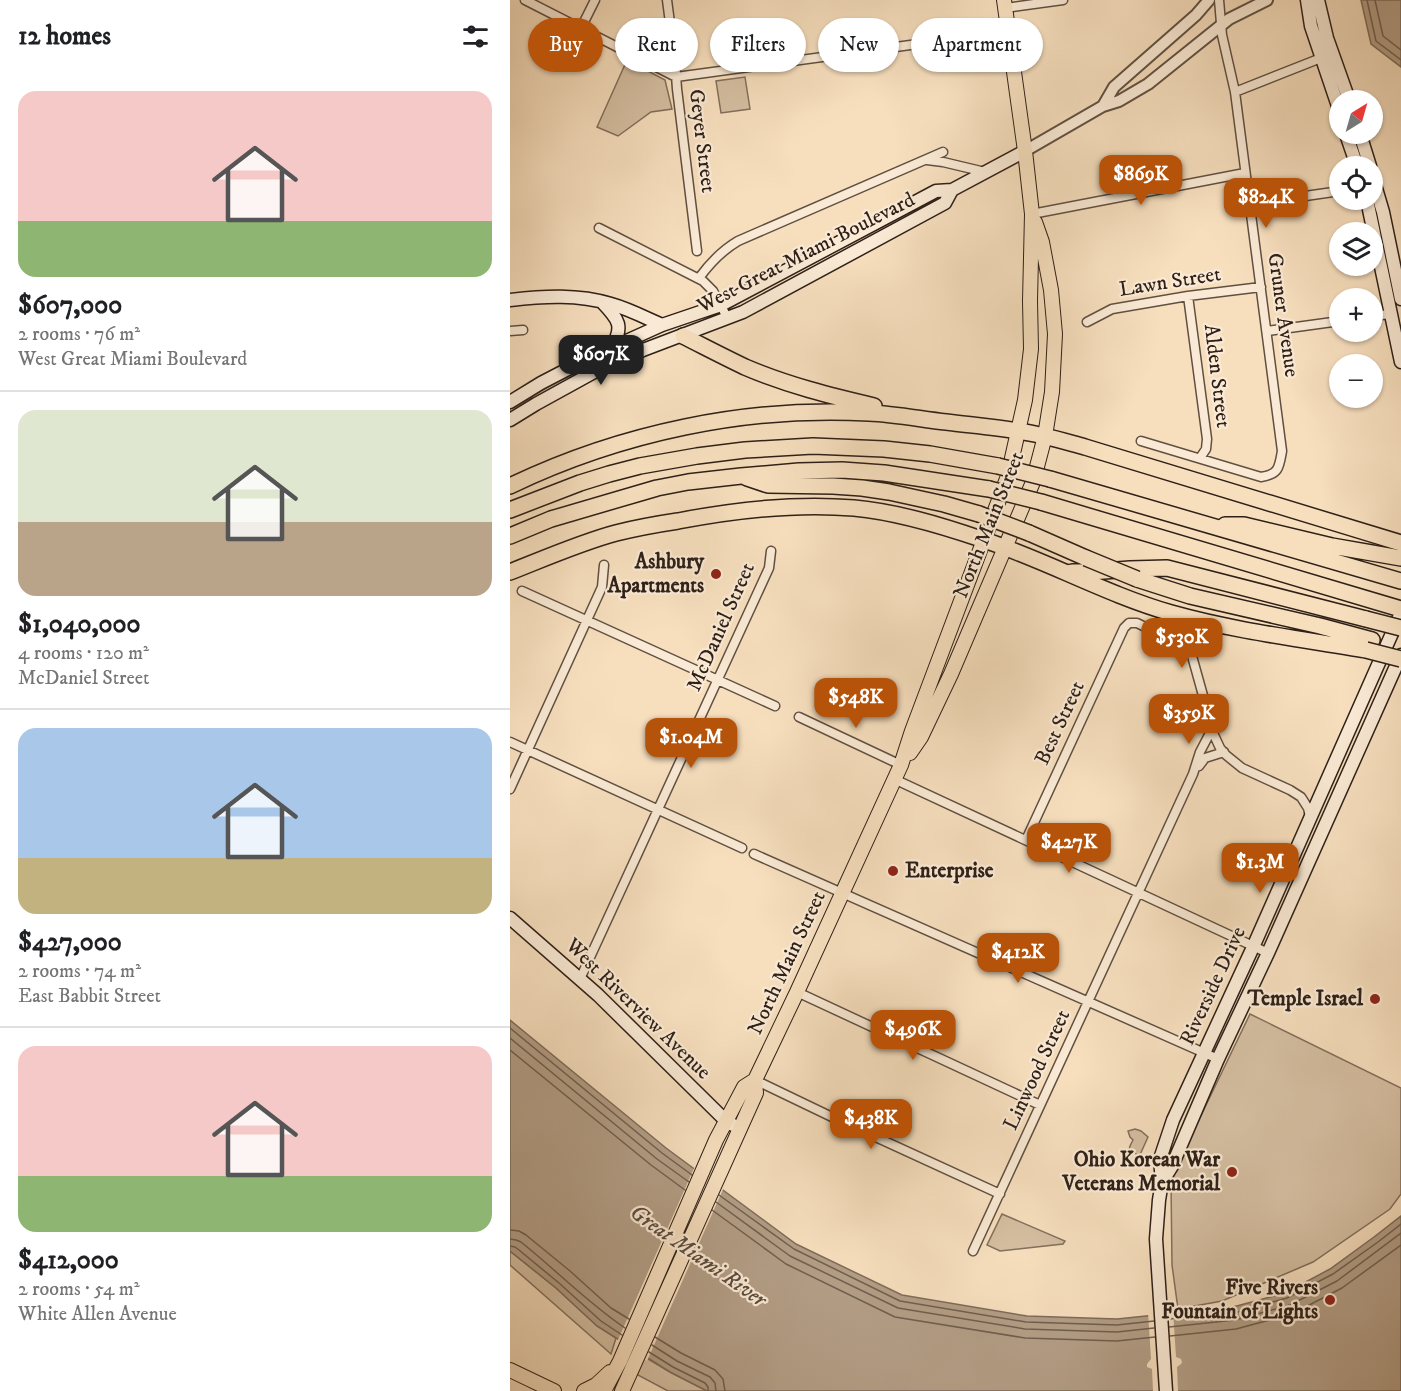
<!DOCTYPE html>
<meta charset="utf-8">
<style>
body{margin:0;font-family:"IM FELL DW Pica",serif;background:#f2f2f2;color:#202124;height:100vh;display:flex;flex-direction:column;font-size:22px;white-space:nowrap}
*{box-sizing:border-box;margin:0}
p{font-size:20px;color:#757577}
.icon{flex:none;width:33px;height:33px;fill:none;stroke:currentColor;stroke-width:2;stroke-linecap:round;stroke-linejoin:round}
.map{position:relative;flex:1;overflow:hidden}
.side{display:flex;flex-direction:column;background:#fff;width:510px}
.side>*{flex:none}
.hud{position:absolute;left:18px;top:18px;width:570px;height:54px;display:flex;gap:12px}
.needle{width:39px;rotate:37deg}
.controls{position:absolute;left:819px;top:90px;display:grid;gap:12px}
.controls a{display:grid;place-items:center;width:54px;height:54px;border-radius:50%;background:#fff;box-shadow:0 2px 4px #0004;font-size:30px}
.price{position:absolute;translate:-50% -51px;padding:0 14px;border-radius:12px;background:#b45309;color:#fff;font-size:20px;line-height:39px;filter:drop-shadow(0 2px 3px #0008)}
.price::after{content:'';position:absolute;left:50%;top:36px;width:18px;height:14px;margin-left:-9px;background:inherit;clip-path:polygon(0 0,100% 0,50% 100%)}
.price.selected{background:#222;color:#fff}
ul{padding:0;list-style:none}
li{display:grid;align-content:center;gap:12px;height:318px;padding:0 18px}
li+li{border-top:2px solid #e0e0e0}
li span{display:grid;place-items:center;height:186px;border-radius:18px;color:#555}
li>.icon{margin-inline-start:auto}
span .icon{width:108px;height:108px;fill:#fffc;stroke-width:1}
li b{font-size:26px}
h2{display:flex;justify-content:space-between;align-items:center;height:72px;padding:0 18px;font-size:26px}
.pill{padding:0 21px;border-radius:27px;background:#fff;box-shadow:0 2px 4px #0004;font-size:21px;line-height:54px}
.pill.selected{background:#b45309;color:#fff}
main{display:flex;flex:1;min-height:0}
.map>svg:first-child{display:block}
</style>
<main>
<section class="side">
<h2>12 homes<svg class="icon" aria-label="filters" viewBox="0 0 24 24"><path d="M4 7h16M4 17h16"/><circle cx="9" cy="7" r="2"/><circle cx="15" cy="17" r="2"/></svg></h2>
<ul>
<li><span style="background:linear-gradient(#f6c9c9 70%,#8fb573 0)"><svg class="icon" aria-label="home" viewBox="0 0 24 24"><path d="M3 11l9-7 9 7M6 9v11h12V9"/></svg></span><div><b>$607,000</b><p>2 rooms · 76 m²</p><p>West Great Miami Boulevard</p></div></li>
<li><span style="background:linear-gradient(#dfe7d0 60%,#b9a48a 0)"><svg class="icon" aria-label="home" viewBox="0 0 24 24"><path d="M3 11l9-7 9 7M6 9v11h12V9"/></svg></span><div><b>$1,040,000</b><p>4 rooms · 120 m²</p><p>McDaniel Street</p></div></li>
<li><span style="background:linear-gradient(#a9c7e8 70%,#c2b280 0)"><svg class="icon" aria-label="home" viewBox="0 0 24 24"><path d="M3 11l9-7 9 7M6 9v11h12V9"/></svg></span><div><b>$427,000</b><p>2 rooms · 74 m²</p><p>East Babbit Street</p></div></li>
<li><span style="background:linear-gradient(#f6c9c9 70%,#8fb573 0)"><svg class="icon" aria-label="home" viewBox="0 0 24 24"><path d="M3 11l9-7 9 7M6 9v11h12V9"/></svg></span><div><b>$412,000</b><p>2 rooms · 54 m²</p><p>White Allen Avenue</p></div></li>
</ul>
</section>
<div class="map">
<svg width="891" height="1391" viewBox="0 0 891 1391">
<rect width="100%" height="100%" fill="#f7dfbe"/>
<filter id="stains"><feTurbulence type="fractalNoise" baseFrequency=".00333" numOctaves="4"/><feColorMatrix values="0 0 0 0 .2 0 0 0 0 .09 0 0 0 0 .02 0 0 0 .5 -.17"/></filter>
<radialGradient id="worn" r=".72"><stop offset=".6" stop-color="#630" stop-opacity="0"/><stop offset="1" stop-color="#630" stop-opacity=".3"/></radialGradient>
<path fill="#d5bfa2" stroke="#82705d" stroke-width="1.5" d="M117,60L155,80L162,109L141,112L108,136L87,127Z
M235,77L240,109L211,113L206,81Z
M62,373L64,375L63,377L0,413V408Z
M740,1014L891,1088V1194L880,1209L803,1262L712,1301L668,1309L662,1265L661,1183L671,1157Z
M625,1129L631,1131L638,1137L629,1157L624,1152L619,1150L620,1146L623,1140L620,1137L618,1131Z
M492,1214L555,1241L553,1244L490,1251L477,1245Z
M0,1251L46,1288L87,1326L106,1338L101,1354L0,1265Z
M133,1356L160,1372L197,1391H158L126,1374Z"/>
<path fill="#b39e86" stroke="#7e6c5a" stroke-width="1.5" d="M851,0H891V67L861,44Z
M0,1020L156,1148L286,1244L392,1295L517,1316L607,1319L723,1307L775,1293L820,1269L864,1237L891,1216V1391H197L160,1372L87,1326L46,1288L0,1251Z"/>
<path fill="#f7dfbe" d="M185,1166L214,1187L137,1361L107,1342Z
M663,1310L666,1357L671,1359L672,1362L671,1364L667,1367L668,1391H643L642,1369L637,1367V1364L641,1359L638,1312Z"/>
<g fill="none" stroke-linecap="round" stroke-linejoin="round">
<path stroke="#705f4f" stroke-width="1.5" d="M857,0L866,41L891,60
M865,0L873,36L891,50
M0,1028L152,1153L182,1175
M0,1038L147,1159L179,1182
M0,1050L141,1165L175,1190
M209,1195L284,1249L390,1301L516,1322L607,1325L644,1321
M206,1202L280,1256L388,1308L515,1329L607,1332L644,1328
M202,1210L276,1264L385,1317L515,1338L607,1341L645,1337
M0,1230L9,1231L16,1235L60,1271L101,1308L119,1319
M0,1239L6,1240L11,1242C46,1270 78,1303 115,1328
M0,1246L5,1247L9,1250L49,1283L91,1321L112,1335
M659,1319L724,1313L777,1298L823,1274L868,1242L891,1224
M659,1327L725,1320L780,1305L827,1281L891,1233
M660,1336L726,1329L782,1314L832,1288L891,1245
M145,1337L171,1353L205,1370L213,1379L215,1391
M142,1345L167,1361L200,1377L205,1383L206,1391
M139,1352L163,1367L195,1383L198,1387V1391"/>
<g stroke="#605042" stroke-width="11">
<path id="minor" d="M15,0L166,77L415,43L498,34
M157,0L165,61L167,89L187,251
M495,8L553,0
M71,28L85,0
M725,92L811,58
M417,160L433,162L475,172
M740,204L830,191
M522,214L735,173
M89,228L193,281L203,291L218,319
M189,278C200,263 211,251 228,241L433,152
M678,296L697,439L696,449L690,458
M862,316L881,314
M577,322L602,309L678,296L751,287
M0,331L13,330
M757,331L830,321
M631,441L751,477C769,474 769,468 772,451L725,92L712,35L709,0
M12,591L265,706
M289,717L391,765
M0,742L232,848
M689,766L695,758L714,752
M384,779L758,953
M0,789L92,587L94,565
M516,840L614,628L619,623H627L674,646L682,656L704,735L710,748L716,755L732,768L780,790L791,797L798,808L800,817
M244,854L708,1059
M70,979L259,568L261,551
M287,992L530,1105
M245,1080L322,1117L490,1194
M463,1251L683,774L690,752L702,729"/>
</g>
<g stroke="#605042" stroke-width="14">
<path id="tertiary" d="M593,106L604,87L686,15L699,0
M515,151L593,106L609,101L638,84L719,19L757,0"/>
</g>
<g stroke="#2e2018" stroke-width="15">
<path id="secondary" d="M797,0L801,26L830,112
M808,0L817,38L839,100
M836,134L847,166
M850,134L860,166
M862,175L873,212L891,299
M857,200L891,362
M0,300C34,296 68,294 101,304C119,309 136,318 152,325
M92,302C108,319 115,326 101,348
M0,402L31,383L81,357L152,325L211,305L426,191L442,190L515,151
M0,420L26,404L86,371L133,350L233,312L435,203L442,190
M0,918L88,995L216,1121L223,1125
M652,1182L662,1166L708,1059L758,953L891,655
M656,1391L646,1239L649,1200L652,1182L650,1159L663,1120L744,945L891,613"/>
</g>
<g stroke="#2e2018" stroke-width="16">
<path id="primary" d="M400,753L411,737L441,674L523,482L535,436L542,392L545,334L541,290L532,242L525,222
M0,1370L44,1391
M74,1391L86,1385L100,1372
M94,1391L110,1361L206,1140L234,1087L245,1080L287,992L391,765L402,731L498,476L515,400L521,349L520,301L522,214L515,151L494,0
M112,1391L246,1093L245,1080"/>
</g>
<g stroke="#2e2018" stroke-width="18">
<path id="motorway" d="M173,336C193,346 214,357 235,367C277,385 321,396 364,406
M237,478L258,485L323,486L352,488L379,492L434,504L469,514
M540,479L891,581
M0,486C110,433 237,406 359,413C384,414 410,419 436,422C460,425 484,427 508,431C531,434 553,441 575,447L891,543
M531,502L891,609
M0,510L70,483L99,474L130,466L187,456L235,450L303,446L374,449L420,454L488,466
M715,525H734L822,546L891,558
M519,533L576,558
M0,536L41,519L147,488L178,482L231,476L289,471L332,470L374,473L479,489
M0,572C33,559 72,542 106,533C126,528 148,524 168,521C225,510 286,503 344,508C387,512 430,525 471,539C536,560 595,594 661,613C725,631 791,639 856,650
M562,572H581L620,569L657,568L856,619
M627,579L680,596L810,626L862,640"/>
</g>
<use href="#minor" stroke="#faead5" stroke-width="8"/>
<use href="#tertiary" stroke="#faead5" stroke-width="10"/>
<use href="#secondary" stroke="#faead5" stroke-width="12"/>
<use href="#primary" stroke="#f7dfbe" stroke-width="14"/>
<use href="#motorway" stroke="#f7dfbe" stroke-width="15"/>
<g stroke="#2e2018" stroke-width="18" stroke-linecap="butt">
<path id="motorway-bridge" d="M488,466L540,479
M479,489L531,502
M469,514L519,533
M576,558L627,579
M856,619L891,628
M856,650L891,659"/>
</g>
<use href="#motorway-bridge" stroke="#f7dfbe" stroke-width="15"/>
</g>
<g fill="#8f2418" stroke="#faead5" stroke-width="2">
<circle cx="206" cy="574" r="6"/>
<circle cx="383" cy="871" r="6"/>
<circle cx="865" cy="999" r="6"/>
<circle cx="722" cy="1172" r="6"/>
<circle cx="820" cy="1300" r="6"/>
</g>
<g text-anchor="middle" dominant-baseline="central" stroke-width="4.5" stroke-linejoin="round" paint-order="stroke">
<g font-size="21" fill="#2e2018" stroke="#faead5">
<text transform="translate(192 141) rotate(83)">Geyer Street</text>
<text transform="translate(296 253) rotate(-27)">West Great Miami Boulevard</text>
<text transform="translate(660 282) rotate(-9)">Lawn Street</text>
<text transform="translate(773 315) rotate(82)">Gruner Avenue</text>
<text transform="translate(707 376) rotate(83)">Alden Street</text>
<text transform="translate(479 525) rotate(-68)">North Main Street</text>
<text transform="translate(211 627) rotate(-66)">McDaniel Street</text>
<text transform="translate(550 723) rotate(-65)">Best Street</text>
<text transform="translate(277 963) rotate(-65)">North Main Street</text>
<text transform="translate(703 986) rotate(-65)">Riverside Drive</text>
<text transform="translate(128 1009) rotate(44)">West Riverview Avenue</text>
<text transform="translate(527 1070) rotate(-65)">Linwood Street</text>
</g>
<g font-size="21" font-weight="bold" fill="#2e2018" stroke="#faead5" text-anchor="end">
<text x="194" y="562">Ashbury<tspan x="194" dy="24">Apartments</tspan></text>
<text x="395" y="871" text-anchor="start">Enterprise</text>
<text x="853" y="999">Temple Israel</text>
<text x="710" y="1160">Ohio Korean War<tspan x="710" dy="24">Veterans Memorial</tspan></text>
<text x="808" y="1288">Five Rivers<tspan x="808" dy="24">Fountain of Lights</tspan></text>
</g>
<g font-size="22" font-style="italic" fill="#5d4c3e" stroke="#faead5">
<text transform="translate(188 1256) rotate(35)">Great Miami River</text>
</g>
</g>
<rect width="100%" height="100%" filter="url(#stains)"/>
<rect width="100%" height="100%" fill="url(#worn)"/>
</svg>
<div class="controls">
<a><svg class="needle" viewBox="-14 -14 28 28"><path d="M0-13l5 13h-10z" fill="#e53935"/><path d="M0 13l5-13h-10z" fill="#757577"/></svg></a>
<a><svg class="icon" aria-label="locate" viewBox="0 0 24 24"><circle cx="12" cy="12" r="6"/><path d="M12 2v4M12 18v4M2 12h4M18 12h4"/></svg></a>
<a><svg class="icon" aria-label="layers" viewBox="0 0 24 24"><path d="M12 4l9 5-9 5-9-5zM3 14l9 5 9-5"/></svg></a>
<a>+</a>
<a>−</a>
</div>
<b class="price" style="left:631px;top:206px">$869K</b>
<b class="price" style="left:756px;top:229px">$824K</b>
<b class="price selected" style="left:91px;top:386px">$607K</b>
<b class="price" style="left:672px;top:669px">$530K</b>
<b class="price" style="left:346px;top:729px">$548K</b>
<b class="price" style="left:679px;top:745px">$359K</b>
<b class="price" style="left:181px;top:769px">$1.04M</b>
<b class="price" style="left:559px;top:874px">$427K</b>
<b class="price" style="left:750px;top:894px">$1.3M</b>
<b class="price" style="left:508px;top:984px">$412K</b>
<b class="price" style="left:403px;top:1061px">$496K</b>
<b class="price" style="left:361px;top:1150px">$438K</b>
<div class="hud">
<a class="pill selected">Buy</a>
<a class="pill">Rent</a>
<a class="pill">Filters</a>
<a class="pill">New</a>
<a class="pill">Apartment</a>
</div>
</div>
</main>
